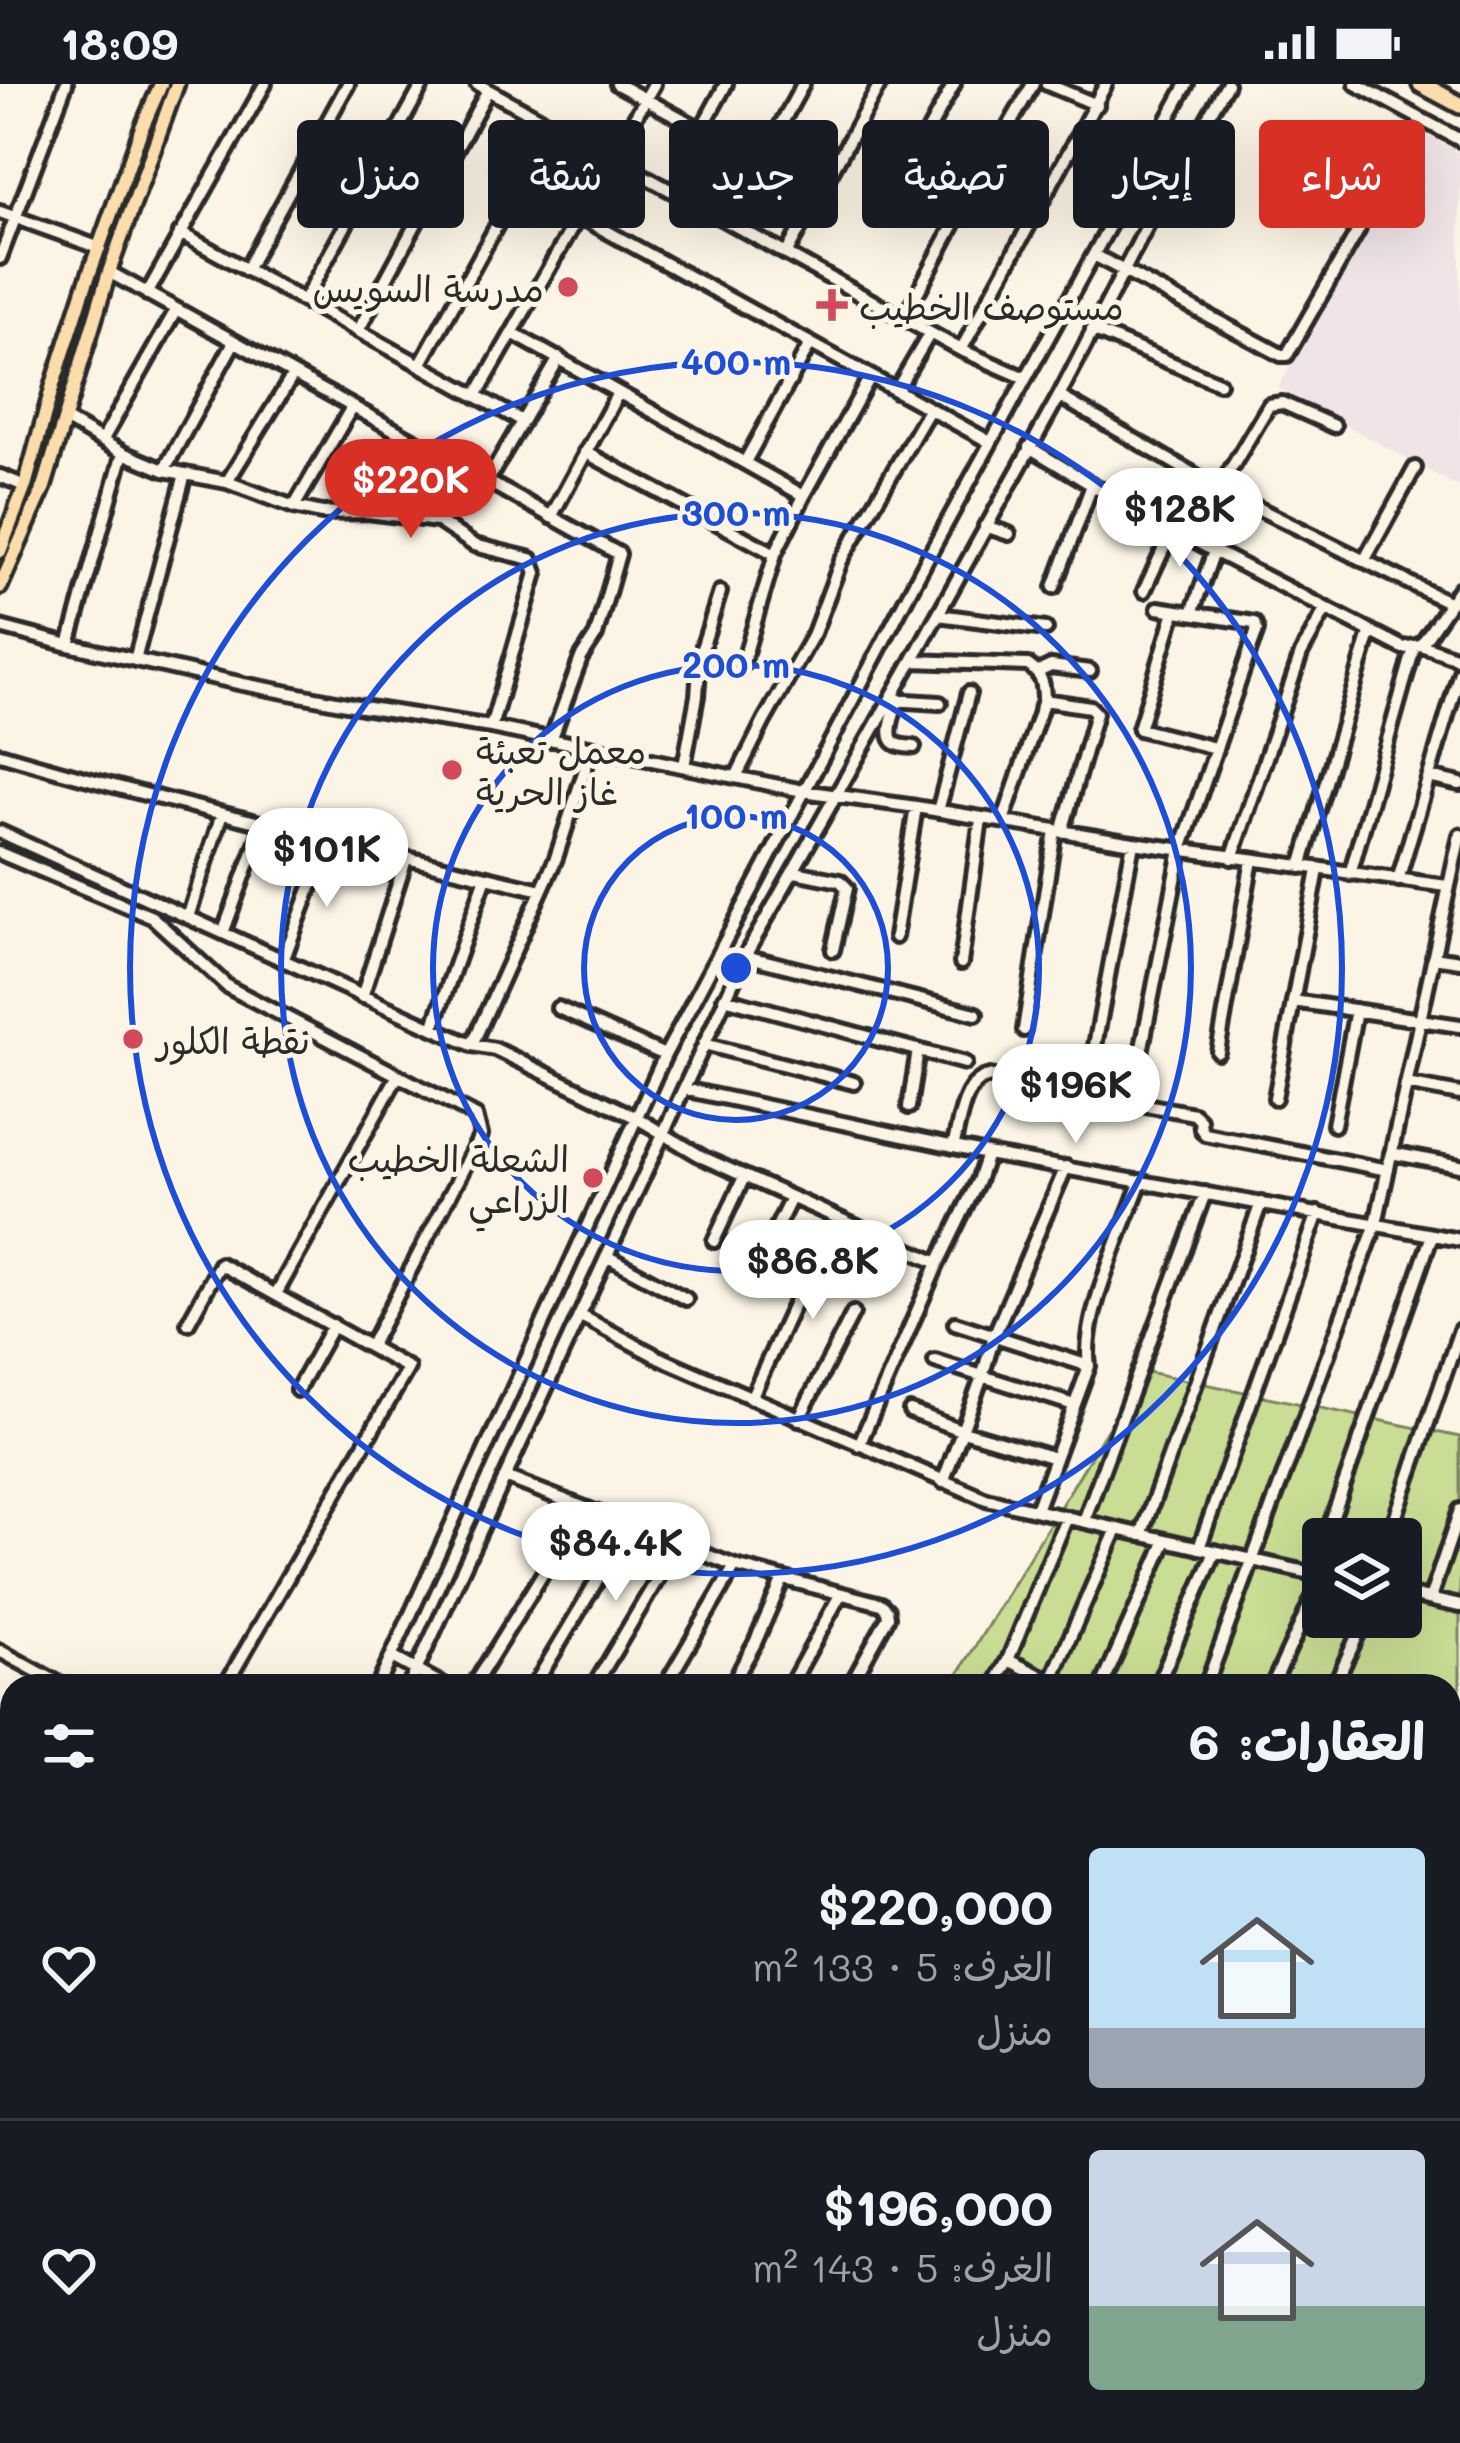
<!DOCTYPE html>
<html lang="ar">
<meta charset="utf-8">
<style>
body{margin:0;font-family:Mali,"Playpen Sans Arabic",sans-serif;background:#242831;color:#f1f3f6;direction:rtl;height:100vh;display:flex;flex-direction:column;font-size:45px;white-space:nowrap}
*{box-sizing:border-box;margin:0}
p{font-size:39px;color:#9ea1a6}
.icon{flex:none;width:66px;height:66px;fill:none;stroke:currentColor;stroke-width:2;stroke-linecap:round;stroke-linejoin:round}
.map{position:relative;flex:1;overflow:hidden;direction:ltr}
.details{position:absolute;left:0px;top:1590px;width:1461px;height:771px;display:flex;flex-direction:column;background:#171b24;border-radius:36px 36px 0 0;box-shadow:0 12px 48px #0002;direction:rtl}
.details>*{flex:none}
.hud{position:absolute;left:36px;top:36px;width:1389px;height:108px;direction:rtl;display:flex;gap:24px}
.fabs{position:absolute;left:1302px;top:1434px;display:grid;gap:24px}
.fabs a{display:grid;place-items:center;width:120px;height:120px;border-radius:12px;background:#171b24;box-shadow:0 12px 48px #0002;font-size:60px}
.price{position:absolute;translate:-50% -102px;padding:0 27px;border-radius:42px;background:#fff;color:#222;font-size:39px;line-height:78px;filter:drop-shadow(0 3px 6px #0008)}
.price::after{content:'';position:absolute;left:50%;top:72px;width:36px;height:27px;margin-left:-18px;background:inherit;clip-path:polygon(0 0,100% 0,50% 100%)}
.price.on{background:#d93025;color:#fff}
ul{padding:0;list-style:none}
li{display:flex;align-items:center;gap:36px;height:300px;padding:0 36px}
li+li{border-top:3px solid #363941}
li span{display:grid;place-items:center;flex:none;width:336px;height:240px;border-radius:12px;color:#555}
li>.icon{margin-inline-start:auto}
span .icon{width:144px;height:144px;fill:#fffc;stroke-width:1}
li b{font-size:51px}
h2{display:flex;justify-content:space-between;align-items:center;height:144px;padding:0 36px;font-size:51px}
.pill{padding:0 42px;border-radius:12px;background:#171b24;box-shadow:0 12px 48px #0002;font-size:42px;line-height:108px}
.pill.on{background:#d93025;color:#fff}
.status{display:flex;justify-content:space-between;align-items:center;height:84px;padding:0 60px;background:#171b24;direction:ltr}
.status svg{height:33px;fill:currentColor}
.map>svg:first-child{display:block}
</style>
<div class="status"><b>18:09</b><svg viewBox="0 0 49 12"><path d="M0 12V9h3v3zM5 12V6h3v6zM10 12V3h3v9zM15 12V0h3v12zM26 1h20v11H26zM47 4h2v5h-2z"/></svg></div>
<div class="map">
<svg width="1460" height="2359" viewBox="0 0 1460 2359">
<rect width="100%" height="100%" fill="#fcf5e5"/>
<filter id="ink" filterUnits="userSpaceOnUse"><feTurbulence type="fractalNoise" baseFrequency=".00833" numOctaves="2"/><feDisplacementMap in="SourceGraphic" scale="24" xChannelSelector="R" yChannelSelector="G"/><feConvolveMatrix kernelMatrix="1 2 1 2 8 2 1 2 1" color-interpolation-filters="sRGB"/></filter>
<g filter="url(#ink)">
<path fill="#f0e4e7" d="M1420,47L1460,69V404L1278,304Z"/>
<path fill="#c9de94" stroke="#7a8460" stroke-width="3" fill-rule="evenodd" d="M1143,1287L1460,1353V1919L1449,1940V1602H951ZM1323,1455H1401V1533H1323Z
M1036,2349H1231L1226,2359H1056Z"/>
<g fill="none" stroke-linecap="round" stroke-linejoin="round">
<g stroke="#2b2b2b" stroke-width="20">
<path id="minor" d="M477,0L961,266L1025,294
M617,0L820,109
M954,0L918,66L917,76L924,85L971,108
M1047,0L1097,21
M1356,0L1460,56
M702,44L726,0
M761,77L803,0
M0,128L100,164
M579,132L990,358
M180,149L522,337
M786,170L880,0
M1094,171L1281,271H1287L1359,145
M0,174L66,0
M246,186L348,0
M109,188L619,470L596,551L581,574L551,656
M147,210L265,0
M304,217L423,0
M904,234L971,108L1033,0
M1092,246L1219,299
M358,247L488,6
M512,249L804,412
M961,266L1106,0
M420,281L552,41
M896,307L930,249
M476,312L654,0
M1059,312L1219,405L1450,519
M65,335L123,369L164,386L227,398L294,423L322,429L368,428L438,437L474,461L531,475L536,489L491,643
M102,357L176,226
M1029,363L1092,401L1214,467L1403,564L1421,561L1460,504
M585,368L775,470
M745,378L810,260
M164,386L234,258
M0,392L25,402
M227,398L293,291
M487,398L559,274
M1219,405L1269,321L1282,319L1334,342
M294,423L352,323
M368,428L409,355
M551,433L618,309
M438,437L468,387
M985,442L1009,450
M1208,464L1236,413
M1364,477L1415,384
M1054,503L1092,401
M1144,507L1173,445
M1175,527L1139,645L1215,664
M1192,529L1214,467
M938,531L1046,545
M0,543L69,561L243,600L362,623L491,643L803,707L916,723L1133,759L1447,802
M69,561L123,369
M1421,561L1460,575
M135,576L185,390
M912,577L1028,581C1042,591 1044,599 1044,616L1003,737
M742,582L775,470L804,412L870,293
M1038,588L1051,582L1090,587
M898,615C895,626 884,652 895,659C901,663 908,662 914,663
M891,616L940,619
M1044,616L1090,623L1096,629L1062,748
M0,670C179,723 360,762 541,806
M684,682L697,612L700,571L720,508
M736,693L764,637L814,549L841,477L929,326
M1429,693L1460,700
M938,727L969,609
M0,748L433,944L472,961L495,965L635,1033L704,1074L938,1179L978,1097L987,1070
M0,769L152,833L228,903L476,1032L481,1051L371,1261
M1232,774L1301,570L1325,526
M1301,783L1370,549
M795,788L840,797L847,804L833,866
M1350,790L1414,564
M1398,796L1460,588
M188,833L222,730
M223,849L263,741
M895,853L916,723
M745,872L976,930
M1433,873L1460,877
M283,877L328,757
M961,879L981,735
M362,913L406,775
M724,914L965,979
M1293,917L1460,942
M558,924L665,971
M433,944L486,793
M1024,946L1055,746
M704,960L854,999
M472,961L556,774L592,664
M1218,968L1252,776
M1406,1000L1460,1010
M684,1005L987,1070L1460,1156
M1086,1010L1133,759
M1275,1014L1318,786
M1131,1019L1181,766L1257,546L1254,539L1158,524
M909,1023L918,966
M1334,1041L1356,926
M953,1063C960,1039 962,997 990,992L1194,1030L1200,1036L1201,1045L1205,1050L1388,1086
M1391,1069L1460,1082
M714,1157L744,1093
M768,1161L791,1114
M608,1173L686,1215
M276,1210L397,993
M581,1232L658,1273L986,1415L1323,1492
M188,1239L220,1180L408,1284L225,1602
M955,1239L1089,1282
M935,1277L1074,1321
M297,1306L333,1241
M751,1314L800,1207L794,1193L775,1185
M910,1327L963,1347L1055,1374
M799,1335L853,1229
M859,1361L938,1179
M505,1393L735,1482L881,1520L887,1526L888,1533L850,1602
M943,1398L982,1293L994,1252L1066,1083
M1036,1426L1089,1282C1081,1234 1124,1144 1141,1097
M1084,1437L1205,1109
M1141,1451L1261,1119
M1325,1455L1432,1151
M1388,1455L1460,1246
M1199,1464L1318,1129
M1312,1490L1323,1460
M1401,1509L1460,1522
M1430,1515L1460,1426
M0,1567L64,1602
M392,1573L445,1602
M1008,1576L1061,1602
M378,1602L665,971L927,475L1187,0
M409,1602L745,872L912,577L1059,312L1163,111L1227,0
M473,1602L583,1425
M534,1602L629,1443
M594,1602L677,1462
M665,1602L735,1482
M731,1602L755,1559L783,1495
M790,1602L840,1511
M994,1602L1008,1576L1067,1433
M1049,1602L1117,1445
M1102,1602L1166,1456
M1157,1602L1215,1468
M1206,1602L1376,1140L1460,751
M1272,1602L1323,1492
M1334,1602L1366,1533
M1449,1775L1460,1779
M0,1932L12,1939
M1449,2142L1460,2146
M0,2146L12,2142
M1449,2283L1460,2288
M1130,2349L1154,2359
M1288,2359L1295,2349"/>
</g>
<g stroke="#2b2b2b" stroke-width="21">
<path id="major" d="M0,467L25,402L53,301L85,202L141,46L161,0
M0,503L44,403L109,188L177,0"/>
</g>
<g stroke="#2b2b2b" stroke-width="24">
<path id="highway" d="M1421,0L1460,21"/>
</g>
<use href="#minor" stroke="#fcf5e5" stroke-width="10"/>
<use href="#major" stroke="#faddab" stroke-width="12"/>
<use href="#highway" stroke="#faddab" stroke-width="15"/>
</g>
</g>
<g fill="none" stroke="#1d4ed8" stroke-width="6">
<circle cx="736" cy="884" r="152"/>
<circle cx="736" cy="884" r="303"/>
<circle cx="736" cy="884" r="455"/>
<circle cx="736" cy="884" r="606"/>
</g>
<g fill="#d1495b" stroke="#fcf5e5" stroke-width="4.5">
<circle cx="568" cy="203" r="12"/>
<path d="M826 203h12v12h12v12h-12v12h-12v-12h-12v-12h12z"/>
<circle cx="452" cy="686" r="12"/>
<circle cx="133" cy="955" r="12"/>
<circle cx="593" cy="1094" r="12"/>
</g>
<g text-anchor="middle" dominant-baseline="central" stroke-width="10" stroke-linejoin="round" paint-order="stroke">
<g font-size="36" fill="#2b2b2b" stroke="#fcf5e5" text-anchor="start">
<text x="544" y="203" text-anchor="end">مدرسة السويس</text>
<text x="859" y="221">مستوصف الخطيب</text>
<text x="476" y="665">معمل تعبئة<tspan x="476" dy="41">غاز الحرية</tspan></text>
<text x="157" y="955">نقطة الكلور</text>
<text x="569" y="1073" text-anchor="end">الشعلة الخطيب<tspan x="569" dy="41">الزراعي</tspan></text>
</g>
</g>
<circle cx="736" cy="884" r="18" fill="#1d4ed8" stroke="#fcf5e5" stroke-width="6"/>
<g font-size="36" text-anchor="middle" font-weight="bold" fill="#1d4ed8" stroke="#fcf5e5" stroke-width="10" stroke-linejoin="round" paint-order="stroke">
<text x="736" y="291">400 m</text>
<text x="736" y="442">300 m</text>
<text x="736" y="594">200 m</text>
<text x="736" y="745">100 m</text>
</g>
</svg>
<div class="fabs">
<a><svg class="icon" aria-label="layers" viewBox="0 0 24 24"><path d="M12 4l9 5-9 5-9-5zM3 14l9 5 9-5"/></svg></a>
</div>
<b class="price on" style="left:411px;top:457px">$220K</b>
<b class="price" style="left:1180px;top:486px">$128K</b>
<b class="price" style="left:327px;top:826px">$101K</b>
<b class="price" style="left:1076px;top:1062px">$196K</b>
<b class="price" style="left:813px;top:1238px">$86.8K</b>
<b class="price" style="left:616px;top:1520px">$84.4K</b>
<div class="hud">
<a class="pill on">شراء</a>
<a class="pill">إيجار</a>
<a class="pill">تصفية</a>
<a class="pill">جديد</a>
<a class="pill">شقة</a>
<a class="pill">منزل</a>
</div>
<section class="details">
<h2>العقارات: 6<svg class="icon" aria-label="filters" viewBox="0 0 24 24"><path d="M4 7h16M4 17h16"/><circle cx="9" cy="7" r="2"/><circle cx="15" cy="17" r="2"/></svg></h2>
<ul>
<li><span style="background:linear-gradient(#bfe0f5 75%,#9aa5b1 0)"><svg class="icon" aria-label="home" viewBox="0 0 24 24"><path d="M3 11l9-7 9 7M6 9v11h12V9"/></svg></span><div><b>$220,000</b><p>الغرف: 5 · 133 m²</p><p>منزل</p></div><svg class="icon" aria-label="heart" viewBox="0 0 24 24"><path d="M12 20l-8-8c-3-5 5-10 8-4 3-6 11-1 8 4z"/></svg></li>
<li><span style="background:linear-gradient(#c9d6e8 65%,#7fa58c 0)"><svg class="icon" aria-label="home" viewBox="0 0 24 24"><path d="M3 11l9-7 9 7M6 9v11h12V9"/></svg></span><div><b>$196,000</b><p>الغرف: 5 · 143 m²</p><p>منزل</p></div><svg class="icon" aria-label="heart" viewBox="0 0 24 24"><path d="M12 20l-8-8c-3-5 5-10 8-4 3-6 11-1 8 4z"/></svg></li>
</ul>
</section>
</div>
